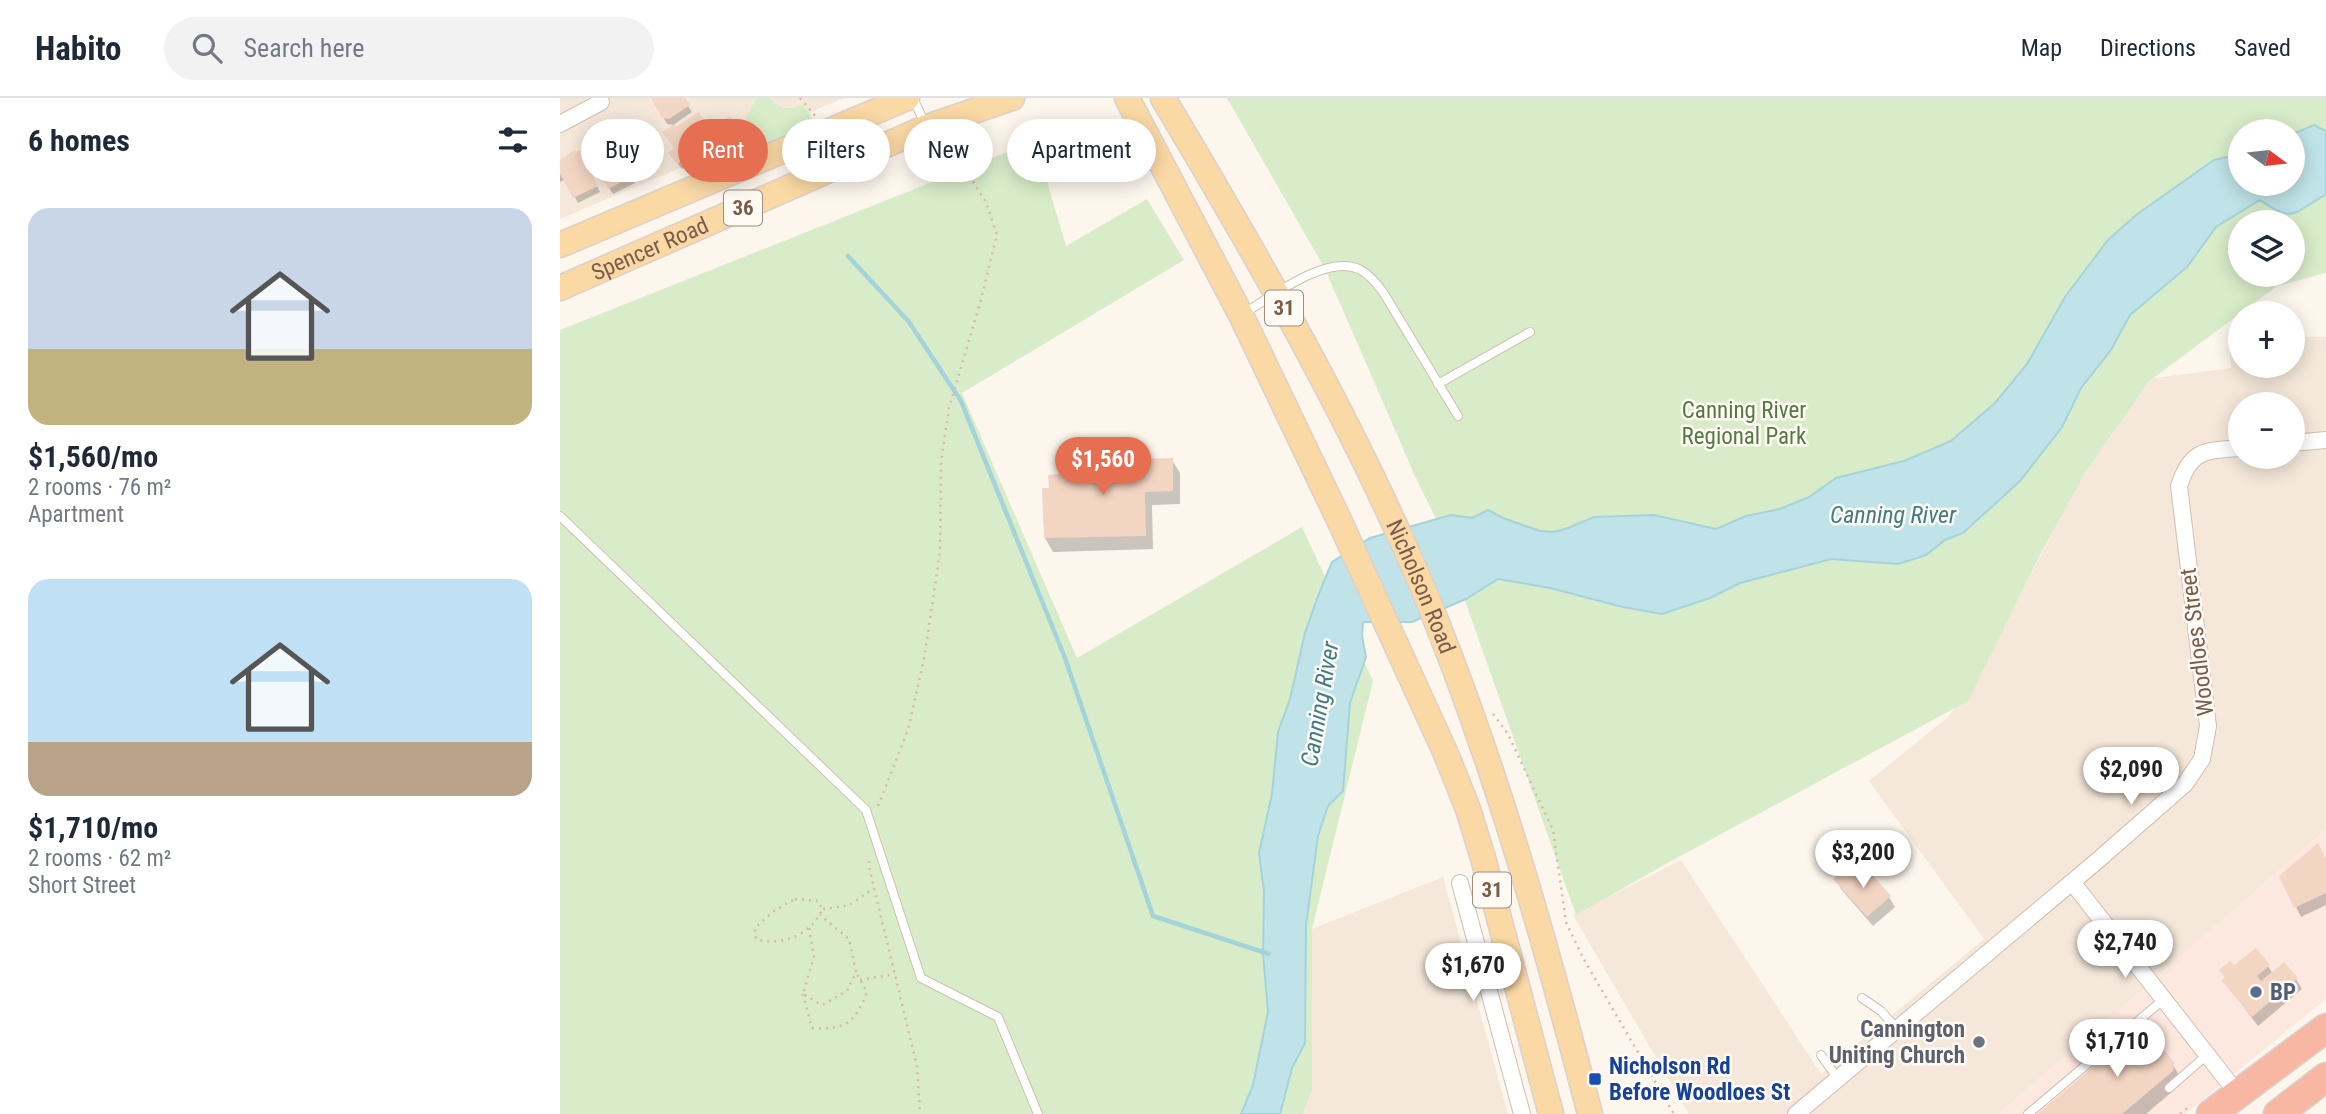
<!DOCTYPE html>
<meta charset="utf-8">
<style>
body{margin:0;font-family:"Roboto Condensed",sans-serif;background:#f2f2f3;color:#1f2937;height:100vh;display:flex;flex-direction:column;font-size:26px;white-space:nowrap}
*{box-sizing:border-box;margin:0}
p{font-size:23px;color:#747a83}
.icon{flex:none;width:38px;height:38px;fill:none;stroke:currentColor;stroke-width:2;stroke-linecap:round;stroke-linejoin:round}
.map{position:relative;flex:1;overflow:hidden}
.side{display:flex;flex-direction:column;background:#fff;width:560px}
.side>*{flex:none}
.banner{position:absolute;left:21px;top:21px;width:665px;height:63px;display:flex;gap:14px}
.needle{width:46px;rotate:105deg}
.controls{position:absolute;left:1668px;top:21px;display:grid;gap:14px}
.controls a{display:grid;place-items:center;width:77px;height:77px;border-radius:50%;background:#fff;box-shadow:0 4px 18px #0003;font-size:35px}
.price{position:absolute;translate:-50% -60px;padding:0 16px;border-radius:24px;background:#fff;color:#222;font-size:23px;line-height:46px;filter:drop-shadow(0 2px 4px #0008)}
.price::after{content:'';position:absolute;left:50%;top:42px;width:21px;height:16px;margin-left:-10px;background:inherit;clip-path:polygon(0 0,100% 0,50% 100%)}
.price.active{background:#e76f51;color:#fff}
ul{padding:0;list-style:none}
li{display:grid;align-content:center;gap:14px;height:371px;padding:0 28px}
li span{display:grid;place-items:center;height:217px;border-radius:21px;color:#555}
li>.icon{margin-inline-start:auto}
span .icon{width:126px;height:126px;fill:#fffc;stroke-width:1}
li b{font-size:30px}
h2{display:flex;justify-content:space-between;align-items:center;height:84px;padding:0 28px;font-size:30px}
.tag{padding:0 24px;border-radius:32px;background:#fff;box-shadow:0 4px 18px #0003;font-size:24px;line-height:63px}
.tag.active{background:#e76f51;color:#fff}
header{display:flex;align-items:center;gap:42px;box-sizing:border-box;height:98px;padding:0 35px;background:#fff;border-bottom:2px solid #e0e1e3}
header strong{font-size:33px}
nav{display:flex;gap:38px;margin-inline-start:auto;font-size:24px}
.search{width:490px;height:63px;background:#f2f2f3;display:flex;align-items:center;gap:18px;box-sizing:border-box;padding:0 24px;border-radius:38px;color:#747a83;font-size:26px}
main{display:flex;flex:1;min-height:0}
.map>svg:first-child{display:block}
</style>
<header>
<strong>Habito</strong>
<div class="search"><svg class="icon" aria-label="search" viewBox="0 0 24 24"><circle cx="10" cy="10" r="6"/><path d="M15 15l6 6"/></svg>Search here</div>
<nav><a>Map</a><a>Directions</a><a>Saved</a></nav>
</header>
<main>
<section class="side">
<h2>6 homes<svg class="icon" aria-label="filters" viewBox="0 0 24 24"><path d="M4 7h16M4 17h16"/><circle cx="9" cy="7" r="2"/><circle cx="15" cy="17" r="2"/></svg></h2>
<ul>
<li><span style="background:linear-gradient(#c9d6e8 65%,#c2b280 0)"><svg class="icon" aria-label="home" viewBox="0 0 24 24"><path d="M3 11l9-7 9 7M6 9v11h12V9"/></svg></span><div><b>$1,560/mo</b><p>2 rooms · 76 m²</p><p>Apartment</p></div></li>
<li><span style="background:linear-gradient(#bfe0f5 75%,#b9a48a 0)"><svg class="icon" aria-label="home" viewBox="0 0 24 24"><path d="M3 11l9-7 9 7M6 9v11h12V9"/></svg></span><div><b>$1,710/mo</b><p>2 rooms · 62 m²</p><p>Short Street</p></div></li>
</ul>
</section>
<div class="map">
<svg width="1766" height="1016" viewBox="0 0 1766 1016">
<rect width="100%" height="100%" fill="#fdf6ec"/>
<path fill="#f5e8da" fill-rule="evenodd" d="M0,0H284L0,121Z
M1669,239H1680V268H1732L1733,239H1766V732L1439,1016H1129L1013,817L1121,762L1261,976L1424,841L1309,683L1388,619L1423,571L1523,374L1588,281L1671,270ZM1680,306H1732V359H1680Z
M883,779L948,1016H743L752,992V831Z"/>
<path fill="#fde8e0" d="M1766,732V901L1625,1016H1439Z"/>
<path fill="#d8ecc9" fill-rule="evenodd" d="M196,0H210C218,10 230,14 241,6L248,13L255,25L242,28L241,32L197,50L186,21Z
M667,0H1766V175L1717,188L1588,284L1525,375L1480,457L1408,603L1113,762L1016,817L876,421L855,378L765,171ZM1680,33H1732V86H1680ZM1680,124H1732V177H1680Z
M475,43L506,148L587,101L624,162L402,295L517,560L742,429L813,583L752,831V992L743,1016H0V232Z"/>
<path fill="#bfe3e8" stroke="#a5d3da" stroke-width="2" d="M1754,27L1766,33V97C1734,113 1735,127 1700,102L1656,129L1627,169L1570,217L1551,252L1521,290L1502,329L1460,383L1403,435L1385,442L1366,457L1338,466L1271,461L1180,485L1150,500L1102,516L1063,509L990,490L938,481L906,501L852,524H803L802,538L806,559L790,605L783,693L768,708L758,738L746,827L745,945L732,970L720,1016H681L693,987L708,914L703,855L704,793L699,755L712,696L718,634L730,601L745,535L758,498L772,464L810,440L891,417L912,420L928,412L943,420L980,433L994,434L1008,430L1034,419L1094,417L1156,431L1186,418L1220,411L1249,399L1276,380L1344,363L1391,343L1435,305L1467,266L1505,199L1548,142L1576,117L1654,62L1680,56V86H1732L1733,36Z"/>
<path fill="#0003" d="M93,0H123L132,14L113,27L107,26Z
M139,16L158,47L122,71L114,61L116,51Z
M46,50H64L69,60L64,63L75,85L53,96L49,90Z
M23,60L40,94L18,105L6,81L0,84V63Z
M612,362L620,375V406L592,407L593,451L493,454L485,440L491,392L504,378L558,363L561,368Z
M1766,763V807L1741,819L1721,779Z
M1291,780L1329,799L1335,809L1313,828L1281,791L1275,781Z
M1708,868L1713,876L1736,881L1742,891L1698,928L1664,883L1674,870Z
M1612,965L1620,979V987L1586,1016H1480Z"/>
<g fill="none" stroke-linecap="round" stroke-linejoin="round">
<path stroke="#a5d3da" stroke-width="4.5" d="M288,158L349,224L401,303L505,560L593,818L709,856"/>
</g>
<path fill="#f3d5c3" d="M91,0H125L130,7L109,21L102,20Z
M139,14L156,40L117,66L108,55L114,50L102,34L115,26L116,29Z
M170,18L181,35L172,41L161,24Z
M61,41L67,54L62,56L73,78L48,91L29,52L44,44L46,48Z
M15,52L16,54L20,52L38,88L13,100L0,76V62Z
M613,360V393L585,394L586,438L484,440L482,390H489L488,377L502,376V363L559,361V367L576,366V361Z
M1758,745L1766,761V795L1734,810L1719,778Z
M1285,770L1291,777L1298,771L1301,776L1307,771L1331,798L1307,819L1273,781Z
M1696,850L1710,867L1697,878L1701,883L1724,864L1738,880L1692,919L1661,882L1665,880L1659,872L1670,863L1674,867Z
M1578,931L1587,932L1614,964L1613,973L1562,1016H1477Z"/>
<g fill="none" stroke-linecap="round" stroke-linejoin="round">
<g stroke="#d1beb0" stroke-width="10">
<path id="lane" d="M353,0L365,26
M683,216C711,199 766,156 799,171C809,176 816,185 823,194L898,318
M878,286L970,234
M0,418L306,712L361,880L438,919L478,1016
M1302,900L1321,913L1337,931
M1261,957L1278,981
M1609,990L1647,957
M1468,1016L1604,901"/>
</g>
<g stroke="#d1beb0" stroke-width="18">
<path id="street" d="M0,26L41,4
M1732,345L1766,342
M1512,784L1677,995
M900,785L962,1016
M1236,1016L1537,763L1625,686L1642,661L1648,628L1619,388C1631,351 1645,353 1680,350"/>
</g>
<g stroke="#dad1cd" stroke-width="27">
<g id="primary">
<path d="M567,0L681,217L780,424L886,656L908,711L923,760L991,1016"/>
<path id="s1" d="M603,0C696,156 787,314 859,481C932,654 983,835 1030,1016"/>
<path d="M0,147L347,0"/>
<path id="s2" d="M0,190L367,29L452,0"/>
</g>
</g>
<g stroke="#dad1cd" stroke-width="31">
<path id="highway" d="M1651,1016L1766,930
M1718,1016L1766,979"/>
</g>
<path stroke="#d9b8a5" stroke-width="2.5" stroke-dasharray="2 5" stroke-linecap="butt" d="M240,0L256,19
M933,616L948,636L993,732L1006,824L1023,860L1114,1016
M318,708L348,632L364,561L380,454L381,364L389,310L419,209L437,137L426,104L410,79L394,68L380,62L353,58
M309,763V769L357,968L360,1016
M235,801L258,803L262,811C253,837 219,849 196,841L195,830L215,812Z
M263,811L290,807L314,790
M249,830L254,859L243,896L262,907L287,893L296,874L289,841L260,817
M300,882L335,876
M243,896L252,930C286,932 295,925 307,894L296,874
M1620,1016L1631,1007"/>
<use href="#lane" stroke="#fff" stroke-width="8"/>
<use href="#street" stroke="#fff" stroke-width="16"/>
<use href="#primary" stroke="#fbd9a5" stroke-width="24"/>
<use href="#highway" stroke="#f7b7a3" stroke-width="28"/>
</g>
<circle fill="#5c6f8a" stroke="#fffaf3" stroke-width="2.5" cx="1696" cy="894" r="7"/>
<circle fill="#6b7280" stroke="#fffaf3" stroke-width="2.5" cx="1419" cy="944" r="7"/>
<rect fill="#1a4fb4" stroke="#fffaf3" stroke-width="2.5" x="1028" y="974" width="14" height="14" rx="3.5"/>
<g text-anchor="middle" dominant-baseline="central" stroke-width="5" stroke-linejoin="round" paint-order="stroke">
<g fill="#fffaf3" stroke="#a28b7f" stroke-width="2">
<rect x="164" y="92.5" width="38" height="35" rx="5"/>
<rect x="705" y="192.5" width="38" height="35" rx="5"/>
<rect x="913" y="774.5" width="38" height="35" rx="5"/>
</g>
<g font-size="21" font-weight="bold" fill="#7a5c4d">
<text x="183" y="110">36</text>
<text x="724" y="210">31</text>
<text x="932" y="792">31</text>
</g>
<g font-size="23" fill="#7a5c4d" stroke="#fffaf3">
<text stroke="none"><textPath href="#s2" startOffset="98">Spencer Road</textPath></text>
<text stroke="none"><textPath href="#s1" startOffset="553">Nicholson Road</textPath></text>
<text transform="translate(1637 544) rotate(-97)">Woodloes Street</text>
</g>
<g font-size="23" fill="#537a41" stroke="#fffaf3">
<text x="1184" y="312">Canning River<tspan x="1184" dy="26">Regional Park</tspan></text>
</g>
<g font-size="23" font-weight="bold" fill="#4e5e75" stroke="#fffaf3" text-anchor="start">
<text x="1710" y="894">BP</text>
</g>
<g font-size="23" font-weight="bold" fill="#5b616d" stroke="#fffaf3" text-anchor="end">
<text x="1405" y="931">Cannington<tspan x="1405" dy="26">Uniting Church</tspan></text>
</g>
<g font-size="23" font-weight="bold" fill="#164399" stroke="#fffaf3" text-anchor="start">
<text x="1049" y="968">Nicholson Rd<tspan x="1049" dy="26">Before Woodloes St</tspan></text>
</g>
<g font-size="24" font-style="italic" fill="#437c86" stroke="#fffaf3">
<text x="1333" y="417">Canning River</text>
<text transform="translate(760 606) rotate(-80)">Canning River</text>
</g>
</g>
</svg>
<div class="controls">
<a><svg class="needle" viewBox="-14 -14 28 28"><path d="M0-13l5 13h-10z" fill="#e53935"/><path d="M0 13l5-13h-10z" fill="#747a83"/></svg></a>
<a><svg class="icon" aria-label="layers" viewBox="0 0 24 24"><path d="M12 4l9 5-9 5-9-5zM3 14l9 5 9-5"/></svg></a>
<a>+</a>
<a>−</a>
</div>
<b class="price active" style="left:543px;top:399px">$1,560</b>
<b class="price" style="left:1571px;top:709px">$2,090</b>
<b class="price" style="left:1303px;top:792px">$3,200</b>
<b class="price" style="left:1565px;top:882px">$2,740</b>
<b class="price" style="left:913px;top:905px">$1,670</b>
<b class="price" style="left:1557px;top:981px">$1,710</b>
<div class="banner">
<a class="tag">Buy</a>
<a class="tag active">Rent</a>
<a class="tag">Filters</a>
<a class="tag">New</a>
<a class="tag">Apartment</a>
</div>
</div>
</main>
